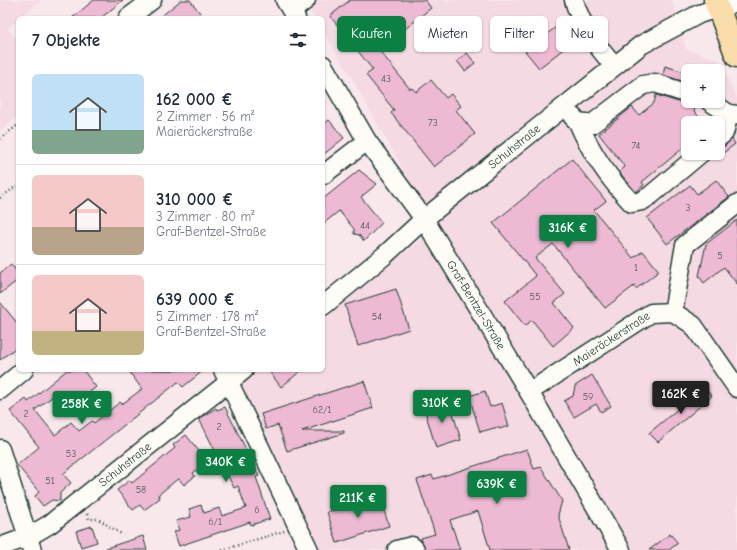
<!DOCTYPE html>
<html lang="de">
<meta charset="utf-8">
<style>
body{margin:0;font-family:"Comic Neue",sans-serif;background:#f6f6f7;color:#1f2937;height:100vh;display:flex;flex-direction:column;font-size:15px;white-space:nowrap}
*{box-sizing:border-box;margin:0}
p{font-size:13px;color:#747a83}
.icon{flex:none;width:22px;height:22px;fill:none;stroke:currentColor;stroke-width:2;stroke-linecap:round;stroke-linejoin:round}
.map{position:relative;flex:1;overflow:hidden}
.side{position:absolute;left:16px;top:16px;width:309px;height:356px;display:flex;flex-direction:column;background:#fff;border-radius:6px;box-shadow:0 1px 3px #0004}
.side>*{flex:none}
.guide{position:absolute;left:337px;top:16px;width:340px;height:36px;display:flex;gap:8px}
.fabs{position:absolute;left:681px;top:64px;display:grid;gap:8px}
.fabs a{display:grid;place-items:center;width:44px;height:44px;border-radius:6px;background:#fff;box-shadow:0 1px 3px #0004;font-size:20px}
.price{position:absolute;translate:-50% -34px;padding:0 9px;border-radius:4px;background:#0b8043;color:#fff;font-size:13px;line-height:26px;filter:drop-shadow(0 1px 2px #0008)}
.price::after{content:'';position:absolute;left:50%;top:24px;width:12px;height:9px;margin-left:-6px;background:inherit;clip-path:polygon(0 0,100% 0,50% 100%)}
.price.current{background:#222;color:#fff}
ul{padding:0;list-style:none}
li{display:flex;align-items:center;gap:12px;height:100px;padding:0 16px}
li+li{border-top:1px solid #e0e1e3}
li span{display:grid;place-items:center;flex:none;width:112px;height:80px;border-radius:6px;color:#555}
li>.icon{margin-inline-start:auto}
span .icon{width:48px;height:48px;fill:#fffc;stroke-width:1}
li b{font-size:17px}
h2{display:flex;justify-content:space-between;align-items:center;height:48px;padding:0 16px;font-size:17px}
.pill{padding:0 14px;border-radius:6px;background:#fff;box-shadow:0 1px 3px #0004;font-size:14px;line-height:36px}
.pill.current{background:#0b8043;color:#fff}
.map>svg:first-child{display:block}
</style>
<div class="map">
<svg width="737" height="550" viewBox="0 0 737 550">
<rect width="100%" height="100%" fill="#f8e8ec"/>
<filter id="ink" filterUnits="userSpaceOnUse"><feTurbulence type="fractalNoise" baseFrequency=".025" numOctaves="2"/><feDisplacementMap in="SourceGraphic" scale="8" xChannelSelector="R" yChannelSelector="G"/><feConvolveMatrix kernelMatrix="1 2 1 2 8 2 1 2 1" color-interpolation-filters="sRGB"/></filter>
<g filter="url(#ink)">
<path fill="#f5dae4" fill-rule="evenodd" d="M0,0H42L8,28L18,41V117L0,131Z
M304,0H672L686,49L718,59L737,98V550H318L236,383L253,370H323V316L436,228L351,77L323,32V18H315ZM688,71H718V101H688ZM688,123H718V153H688Z"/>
<path fill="#eeb9d3" stroke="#1f3d34" d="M94,0H123L101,18H72Z
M181,0H190L204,18H159Z
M350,0H425L431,8L379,50L410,89L412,88L416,92L431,80L446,98L451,94L461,106L456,110L475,134L434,167L391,113L394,110L366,75L373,70L330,16Z
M556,27L570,44L539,68L525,51Z
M467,53L475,63L465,71L457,61Z
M665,66L688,73V83L663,75Z
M656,95L685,104H690L697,101L694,111L704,123H688V144L642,182L644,185L636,192L619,172L625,167L599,134L632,107L639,115L654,103Z
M329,120L344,138L323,155V125Z
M732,139L735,144L718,157V148L725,146Z
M572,159L606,201L594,210L633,258L643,251L659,271L636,289L634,286L605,308L553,244L535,258L565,294L554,303L574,328L553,346L532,320L525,326L505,301L536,276L493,223Z
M359,170L377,184L361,197L382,223L364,241L359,235L354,234V229L339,211L323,224V199Z
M716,180L729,197L667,244L647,218L690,185L697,194Z
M737,220V284L724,267L704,283L699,276L706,244Z
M11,264L18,273V280L0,294V273Z
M396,289L409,329L358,346L345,305Z
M0,302L18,324V346L0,360Z
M67,370H83L96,387L70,408L57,393L35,410L55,435L71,422L79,431L92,421L94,423L120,402L122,404L142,389L128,370H204L183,387L178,382L63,474L71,483L60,493V501L52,500L43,506L35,496L39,492L17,465L39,447L10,411L26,399L28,402Z
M268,370H302L281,387Z
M592,375L611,406L601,412L596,404L574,417L564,401L573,396L575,386Z
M364,381L373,408L302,431H344V433L287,451L278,425L266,429L261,414Z
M704,387L712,396L658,442L649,433Z
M485,391L490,407L502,403L509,426L499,429L498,427L480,432L469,396Z
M449,400L461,440L436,448L424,408Z
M225,407L259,476L256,477L270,519L251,525L250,522L179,546L174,532L179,530L176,521L191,517L189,509L201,505L204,513L219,508L222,516L246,508L238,486L234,488L199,419L216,408L217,410Z
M186,435L207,461L193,473L195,476L184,485L179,479L175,481L158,495L160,498L144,510L140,505L133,510L117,490L130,480L132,483L175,448L173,445Z
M527,449L534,469L541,467L562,501L558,515L569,550H490L478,511L450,520L460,550H425L421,538L435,534L417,480L432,475L434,479Z
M379,495L389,526L337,543L327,512Z
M92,526L97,542L81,547L76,531Z
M670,534L678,543L669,550H649Z
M143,536L147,550H107L106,548Z"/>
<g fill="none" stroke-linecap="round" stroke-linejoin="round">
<g stroke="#1f3d34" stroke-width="21">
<g id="minor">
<path d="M285,0L296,18"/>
<path d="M574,0C581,26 596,45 614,66"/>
<path d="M292,11L306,0"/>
<path d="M128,18L152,0"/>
<path id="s1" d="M323,65L367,141L424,219L529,392L621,550"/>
<path d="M709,101L729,114L737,115"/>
<path d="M572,116L578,122L592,124L643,85L655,83L688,94"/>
<path d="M578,122C590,151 610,180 632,203L642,201L651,195L701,153"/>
<path d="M718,138L724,133L729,114"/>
<path d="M323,175L367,141"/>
<path id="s2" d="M323,306L385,255L424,219L641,45L699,14L737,2"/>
<path d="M673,312L685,245L737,204"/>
<path d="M223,370L309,550"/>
<path d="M0,390L24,370"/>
<path id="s3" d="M529,392L651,313L673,312L693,325L737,388"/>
<path d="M0,449L32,550"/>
<path id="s4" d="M0,547L28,537L50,524L244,370"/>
<path d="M397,550L412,546L415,549"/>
</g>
</g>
<g stroke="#1f3d34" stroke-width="25">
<path id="major" d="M715,0L737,56"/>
</g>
<path stroke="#1f3d34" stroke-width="2.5" stroke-dasharray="1 3" stroke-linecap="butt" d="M0,139L18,125
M0,198L18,185
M87,514L89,519H98L123,535
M222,550L284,531"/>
<use href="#minor" stroke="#fdfcf7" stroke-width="18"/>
<use href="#major" stroke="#faddab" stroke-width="22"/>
</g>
</g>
<g text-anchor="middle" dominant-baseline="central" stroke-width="3" stroke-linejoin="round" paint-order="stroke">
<g font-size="10" fill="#535c5c">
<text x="386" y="79">43</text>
<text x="433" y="123">73</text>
<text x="636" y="146">74</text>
<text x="688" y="208">3</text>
<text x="365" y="226">44</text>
<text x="720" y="256">5</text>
<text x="636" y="268">1</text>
<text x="535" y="297">55</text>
<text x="377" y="317">54</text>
<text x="588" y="397">59</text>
<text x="322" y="410">62/1</text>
<text x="26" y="414">2</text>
<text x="219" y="427">2</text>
<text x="71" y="454">53</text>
<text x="50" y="481">51</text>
<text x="141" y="490">58</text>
<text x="257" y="510">6</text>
<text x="215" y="522">6/1</text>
</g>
<g font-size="12" fill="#1f3d34" stroke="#fdfcf7">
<text stroke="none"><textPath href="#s2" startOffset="249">Schuhstraße</textPath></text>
<text stroke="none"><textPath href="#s1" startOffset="285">Graf-Bentzel-Straße</textPath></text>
<text stroke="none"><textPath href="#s3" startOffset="98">Maieräckerstraße</textPath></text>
<text stroke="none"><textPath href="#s4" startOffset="151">Schuhstraße</textPath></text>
</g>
</g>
</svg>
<div class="fabs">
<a>+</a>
<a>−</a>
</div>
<b class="price" style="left:568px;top:249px">316K €</b>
<b class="price current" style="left:681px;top:415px">162K €</b>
<b class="price" style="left:442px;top:424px">310K €</b>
<b class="price" style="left:82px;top:425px">258K €</b>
<b class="price" style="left:226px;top:483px">340K €</b>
<b class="price" style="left:497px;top:505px">639K €</b>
<b class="price" style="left:358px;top:519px">211K €</b>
<div class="guide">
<a class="pill current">Kaufen</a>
<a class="pill">Mieten</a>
<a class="pill">Filter</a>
<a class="pill">Neu</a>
</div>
<section class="side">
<h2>7 Objekte<svg class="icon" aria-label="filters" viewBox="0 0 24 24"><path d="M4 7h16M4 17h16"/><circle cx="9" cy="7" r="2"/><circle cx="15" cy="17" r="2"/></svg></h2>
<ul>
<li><span style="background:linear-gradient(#bfe0f5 70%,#7fa58c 0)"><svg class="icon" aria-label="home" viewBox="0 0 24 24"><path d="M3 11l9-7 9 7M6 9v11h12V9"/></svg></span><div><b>162 000 €</b><p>2 Zimmer · 56 m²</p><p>Maieräckerstraße</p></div></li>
<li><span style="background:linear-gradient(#f6c9c9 65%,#b9a48a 0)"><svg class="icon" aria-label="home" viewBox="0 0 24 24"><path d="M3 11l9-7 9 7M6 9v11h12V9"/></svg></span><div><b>310 000 €</b><p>3 Zimmer · 80 m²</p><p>Graf-Bentzel-Straße</p></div></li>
<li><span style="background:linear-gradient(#f6c9c9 70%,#c2b280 0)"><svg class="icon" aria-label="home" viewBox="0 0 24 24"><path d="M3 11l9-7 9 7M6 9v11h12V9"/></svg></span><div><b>639 000 €</b><p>5 Zimmer · 178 m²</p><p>Graf-Bentzel-Straße</p></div></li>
</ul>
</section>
</div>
